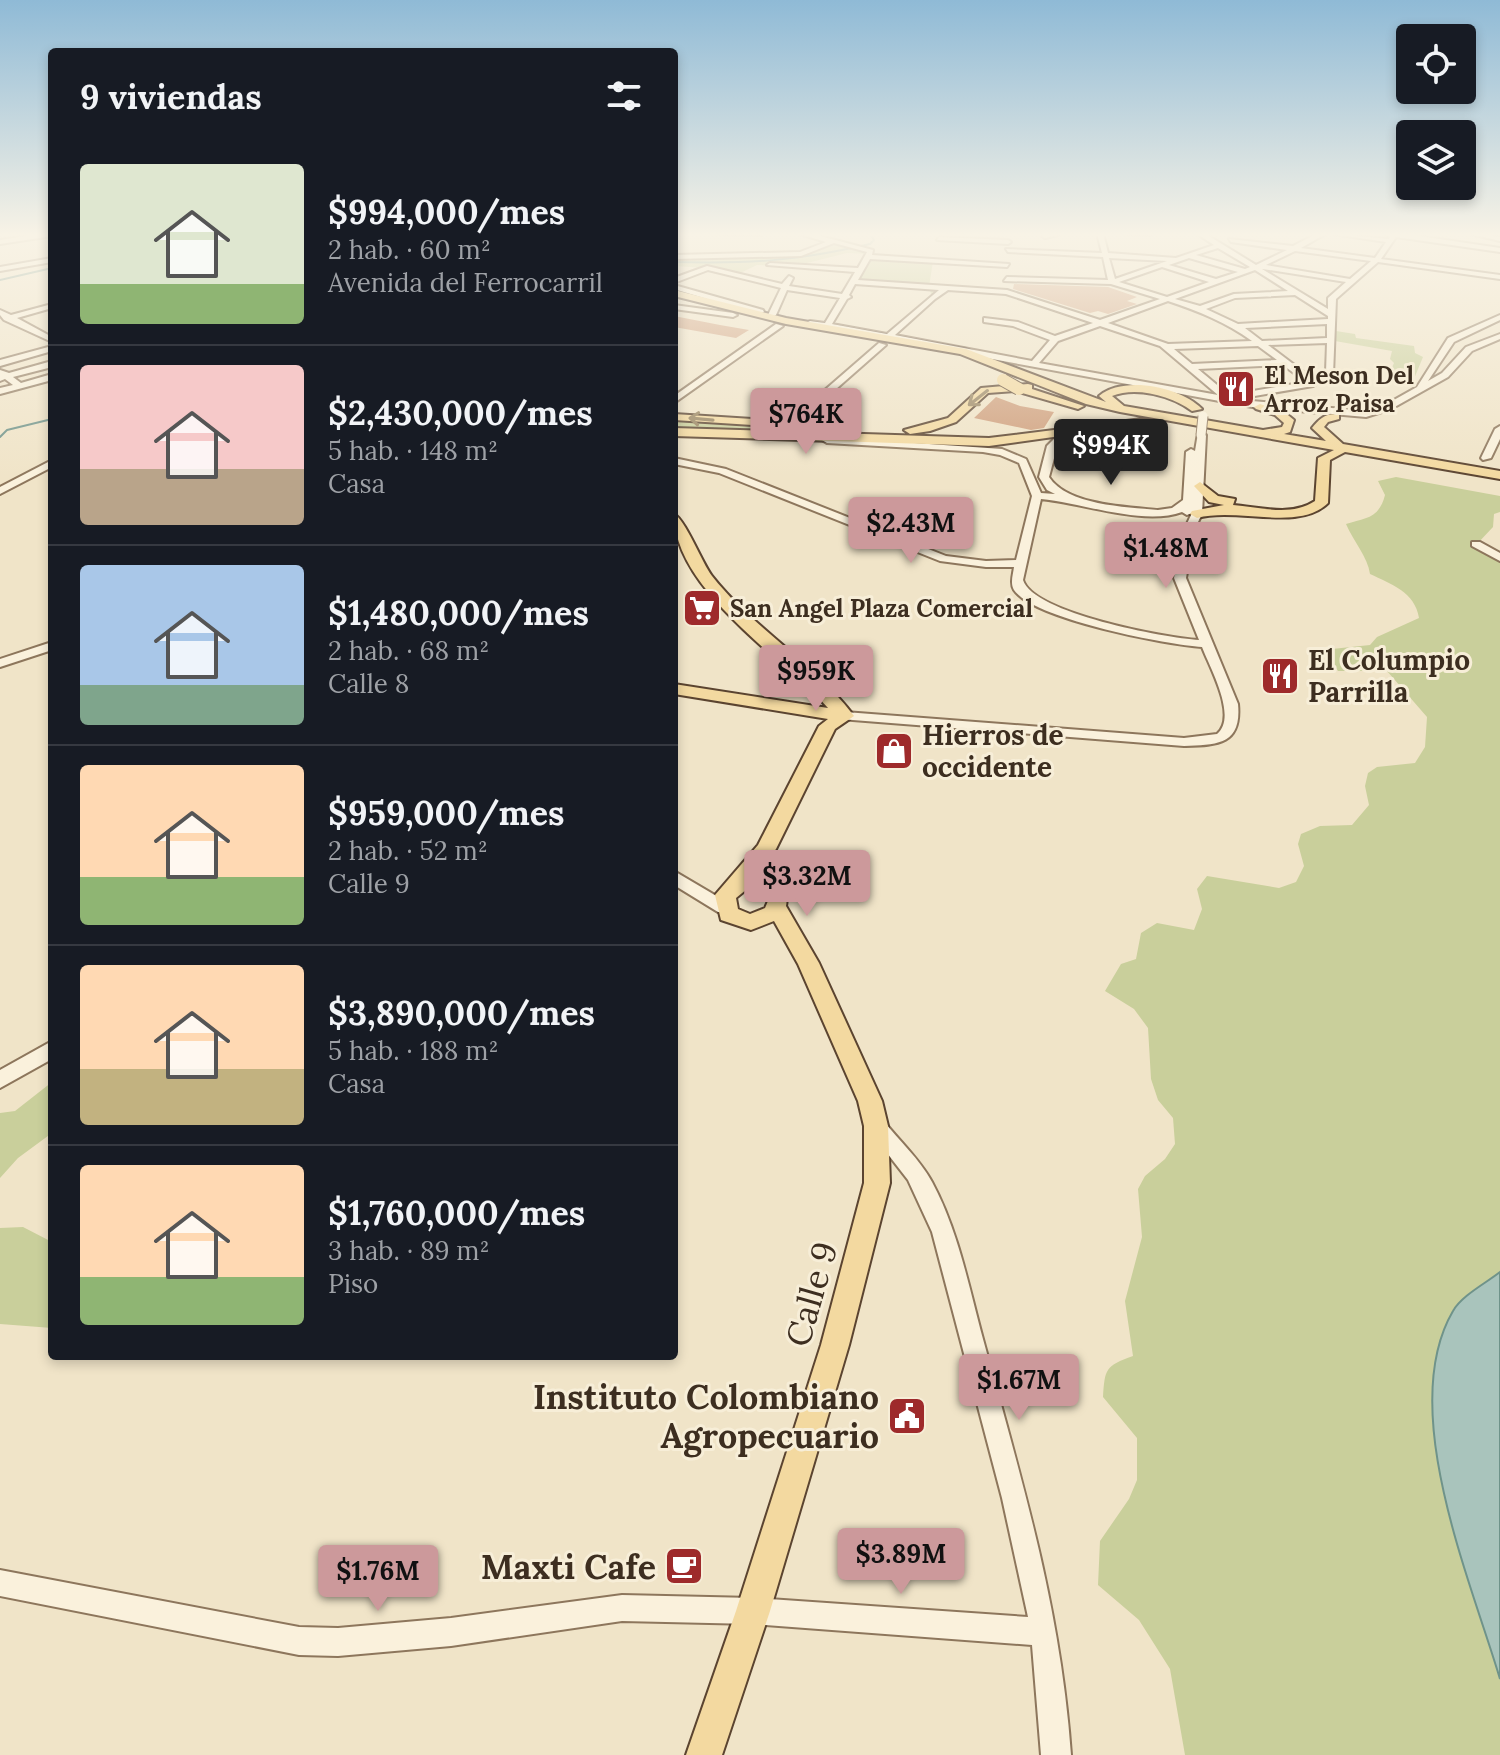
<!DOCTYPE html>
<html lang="es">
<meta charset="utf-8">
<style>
body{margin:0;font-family:Lora,serif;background:#20242c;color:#f1f3f6;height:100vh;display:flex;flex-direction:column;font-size:30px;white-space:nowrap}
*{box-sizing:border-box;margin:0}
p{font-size:26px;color:#9ea1a6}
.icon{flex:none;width:44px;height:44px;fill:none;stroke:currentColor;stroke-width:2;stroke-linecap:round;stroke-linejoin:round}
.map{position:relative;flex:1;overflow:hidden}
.side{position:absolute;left:48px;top:48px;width:630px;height:1312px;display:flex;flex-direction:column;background:#171b24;border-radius:8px;box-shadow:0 4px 12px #0003}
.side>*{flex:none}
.buttons{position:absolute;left:1396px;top:24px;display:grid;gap:16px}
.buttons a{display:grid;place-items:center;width:80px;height:80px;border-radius:8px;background:#171b24;box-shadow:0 4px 12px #0003;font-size:40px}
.price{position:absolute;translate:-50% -68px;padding:0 18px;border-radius:8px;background:#cc999b;color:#111;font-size:26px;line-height:52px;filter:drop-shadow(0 2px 4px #0008)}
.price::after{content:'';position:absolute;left:50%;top:48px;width:24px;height:18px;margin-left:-12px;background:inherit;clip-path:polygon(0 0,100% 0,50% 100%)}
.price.current{background:#222;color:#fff}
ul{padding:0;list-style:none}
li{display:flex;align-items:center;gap:24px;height:200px;padding:0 32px}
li+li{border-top:2px solid #363941}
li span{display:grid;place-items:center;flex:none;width:224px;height:160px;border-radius:8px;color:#555}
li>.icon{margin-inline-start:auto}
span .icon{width:96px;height:96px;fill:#fffc;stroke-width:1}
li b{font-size:34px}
h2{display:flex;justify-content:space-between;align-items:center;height:96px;padding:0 32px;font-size:34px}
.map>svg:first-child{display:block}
</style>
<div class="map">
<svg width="1500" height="1755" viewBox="0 0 1500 1755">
<rect width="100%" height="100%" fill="#f0e4c8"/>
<path fill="#c9cf9b" d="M834,241L871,251L869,254L847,253L795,266L757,265L734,276L707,268L674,266V257L801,254Z
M867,257L933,261L929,287L947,288L932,297L929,287L853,282Z
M1336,331L1355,334L1356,338L1414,346L1415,353L1423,357L1411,386L1386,381L1394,363L1390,359L1392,351L1335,341Z
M674,417L849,427L875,437L674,432Z
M1396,477L1500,496V512L1494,514L1493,527L1477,544L1500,558V1272L1453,1309L1458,1543L1500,1679V1755H1185L1170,1669L1139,1620L1098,1585L1100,1541L1129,1499L1137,1480V1438L1103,1397C1105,1369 1105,1366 1133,1356L1125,1301L1142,1237L1138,1189L1145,1176L1165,1159L1175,1144L1173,1118L1158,1100L1151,1079L1148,1028L1134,1009L1105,991L1121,964L1136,959L1141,933L1157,923L1194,930L1202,909L1197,889L1207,876L1279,888L1296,882L1304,866L1298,844L1301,834L1320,826L1352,825L1369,805L1365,786L1368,773L1377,767L1415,763L1425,747L1427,717L1387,671H1338L1328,656L1332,649L1370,645L1377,637L1419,618C1415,592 1391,584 1370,574C1368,557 1353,541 1346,524C1365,518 1379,519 1385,495L1378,481Z
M52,1082V1133L18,1158L0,1178V1113L15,1111Z
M23,1227L52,1242V1328L0,1324V1228Z"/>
<path fill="#a9c4bc" stroke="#6f938a" stroke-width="2" d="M1500,1272V1679C1471,1581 1396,1408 1453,1311C1461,1296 1486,1283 1500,1272Z"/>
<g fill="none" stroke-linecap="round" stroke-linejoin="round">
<path stroke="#6f938a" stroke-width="2" d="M674,262C749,264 796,261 870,244L874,240L869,233
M0,280L52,268
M0,437L7,430L52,419"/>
</g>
<path fill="#cf9f7d" d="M1014,284L1108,287L1137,297L1127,301L1137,304L1108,314L1098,311L1090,313L1013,289Z
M674,316L720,325L749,330L736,338L674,327Z
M996,397L1020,406L1054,412L1044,428L1031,430L974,418Z"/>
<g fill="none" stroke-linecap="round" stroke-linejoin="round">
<g stroke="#8d765c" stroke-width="4">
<path id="minor" d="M43,233H52V236L0,244V240Z
M686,233H764L761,235Z
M797,233H809L873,250L872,255L1009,264L1007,267L870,259L858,280L1007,290L1100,320L1160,299L1111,284L1004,281L1007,277L1108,280L1103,257L1008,252L1006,249L1102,253L1097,233H1103L1108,253L1176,258L1214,245L1196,233H1204L1256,265L1287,250L1231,242L1229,239L1293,246L1318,233H1327L1301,248L1375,258L1386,242L1327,233L1389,239L1390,236L1384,233H1399L1500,248V252L1396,237L1381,259L1500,275V279L1378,262L1336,299L1333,375L1313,386L1237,399L1252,401L1365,411L1385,405L1417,387L1448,338L1500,315V320L1454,342L1428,381L1442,373L1466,347L1500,334V339L1472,351L1448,377L1391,409L1366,417L1252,407L829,329L826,330L806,323L810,321L825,323L840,298L787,290L776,315L772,317L768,315L781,288L708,270L674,283V278L707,266L782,284L789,276L793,278L789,286L842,294L855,272L767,265L770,263L858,268L867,252L834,243L801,256L674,259V255L800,252L826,242ZM1218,248L1250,267L1245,269L1196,255ZM1295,251L1371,261L1350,279L1266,265ZM1109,258L1167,261L1115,279ZM1189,258L1238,272L1216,279L1169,265ZM1162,267L1209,282L1167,297L1119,282ZM1262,269H1263L1346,282L1328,298V309ZM1255,270L1288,291L1234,294L1200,306L1175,299ZM855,284L939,290L887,334L832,324L847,299L851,297L849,295ZM948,290L1006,294L1093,323L1055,336L1018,322L984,318V322L1013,326L1050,340L1032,361L895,335L935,299ZM1295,295L1328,316V319L1238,324L1206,309L1235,298ZM1168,301C1198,311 1226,322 1252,341L1168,344L1108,323ZM1327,324V338L1262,341L1245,328ZM1100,326L1160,346L1218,395L1039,363L1058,341ZM1327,343L1326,372L1313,379L1268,345ZM1258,346L1277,360L1192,364L1174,349ZM1283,365L1306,382L1229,395L1198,369Z
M1049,233H1066L1045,238L1042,236Z
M1107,233H1153L1150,235Z
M1470,233L1500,237V241L1471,234Z
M939,237L1008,240L1011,242L1008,244L937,240Z
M52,258V262L0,271V267Z
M674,285L763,310L764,312L757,314L674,289Z
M52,304V308L17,318L52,337V342L4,320L0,315V310L11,315Z
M674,305L733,313L737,315L733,317L674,309Z
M776,324L783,326L674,403V396Z
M879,343L886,345L794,426H788V422Z
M52,346V351L0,366V360Z
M52,361V367L13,377L21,383L52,374V380L0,394V388L13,385L5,379L0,381V370L9,373Z
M1500,426V439L1491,458L1483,460L1481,458L1495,429Z
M1064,429L1069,432L1057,447L1049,477C1067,505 1125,507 1158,510L1172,508L1183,500L1186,452L1191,449L1195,451L1198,433L1206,435L1202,514L1194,530L1186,578L1238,704C1242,745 1217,745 1184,746L840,719V713L845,712L1184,738L1217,734C1238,717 1210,668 1202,647C1167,645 1033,619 1014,590C1010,583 1013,575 1014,567H986L940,561L719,473L674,464V458L726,469L946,556L986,561L1016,560L1032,496L1019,463L1000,455L983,452L827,443L822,440L827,437L1002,449L1026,459L1041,493L1055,494L1047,490L1039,477L1047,446ZM1041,499C1082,503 1144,526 1182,512L1187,515L1192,513L1184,530L1174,578L1199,640C1165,638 1033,613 1023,580Z
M52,460V467L0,494V487Z
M1472,542H1480L1500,553V561L1472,546Z
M52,642V650L0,667V659Z
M674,871L730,904L732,908L730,912H718L674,885Z
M52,1041V1059L0,1088V1070Z
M876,1117L883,1120C899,1141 919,1158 932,1182C960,1234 970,1294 986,1350C1024,1488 1061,1612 1071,1755H1041L1032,1645L753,1624L622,1621L451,1646L338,1656L299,1655L0,1596V1570L299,1627L338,1628L451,1618L622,1595L753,1598L1028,1617L1002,1498L932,1232L908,1180L866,1126L869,1120Z"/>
</g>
<g stroke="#5b4430" stroke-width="4">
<path id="major" d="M674,290L786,318L966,349L1106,402L1099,396C1124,375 1181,387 1202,409L1192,411C1172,396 1136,386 1112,396L1124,406L1263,430L1282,427L1284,423L1275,415L1256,409L1254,407L1260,404L1283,411L1294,420L1290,432L1284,434L1326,441L1312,428C1319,419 1327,412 1339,415V419L1328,422L1324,427L1343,444L1500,471V479L1345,452L1330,460L1328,503C1299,532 1238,507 1197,518L1190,514L1192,511L1224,505L1209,502L1194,486L1200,482L1218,496L1235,499L1233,505C1260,507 1291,517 1315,501L1318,458L1334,450L1120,412L1086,404L960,354L786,324L674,296Z
M1028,384L1032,385V389L1084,406L1078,409L1015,391L988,393L956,422L930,431L910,434L904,430L948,418L981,388Z
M674,414L814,423L820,426L814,429L674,420Z
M1142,419L1148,422L1146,424L989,446L674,436V428L989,438Z
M674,514C685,519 702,563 712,576C753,628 814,663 854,716L835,729L776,849L755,875C771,878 790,887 786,906L819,963L882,1101L888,1126L890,1183L849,1345L770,1611L722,1755H686L736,1611L821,1345L864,1183V1126L858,1101L798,964L774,921L751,930L721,920L715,895L758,845L819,726L828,719L674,694V684L828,708C781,656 674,589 674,514ZM747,889C757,889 764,891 768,901L765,908L750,914L738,909L736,898Z"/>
</g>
<use href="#minor" fill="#faf1dc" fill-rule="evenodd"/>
<use href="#major" fill="#f3d9a0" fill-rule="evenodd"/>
<g stroke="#8d765c" stroke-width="11" stroke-linecap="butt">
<path id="minor-bridge" d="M1201,435L1203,416"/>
</g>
<g stroke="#5b4430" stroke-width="14" stroke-linecap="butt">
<path id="major-bridge" d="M1003,380L1019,389"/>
</g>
<use href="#minor-bridge" stroke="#faf1dc" stroke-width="9"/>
<use href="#major-bridge" stroke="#f3d9a0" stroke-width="12"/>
</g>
<defs><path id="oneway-shaft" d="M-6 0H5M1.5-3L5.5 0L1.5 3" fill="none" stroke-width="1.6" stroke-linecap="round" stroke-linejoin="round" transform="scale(2)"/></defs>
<g stroke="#988460">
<use href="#oneway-shaft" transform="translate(978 398) rotate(142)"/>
<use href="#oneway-shaft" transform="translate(701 419) rotate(-175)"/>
</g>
<linearGradient id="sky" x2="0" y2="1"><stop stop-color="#8fbad6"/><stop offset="0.49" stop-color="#f8f3e6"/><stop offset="1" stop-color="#f8f3e6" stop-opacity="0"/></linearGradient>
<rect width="1500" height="479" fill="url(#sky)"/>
<defs>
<g id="restaurant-square" transform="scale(2)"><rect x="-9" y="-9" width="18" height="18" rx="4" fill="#9e2a2b" stroke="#f7eed8"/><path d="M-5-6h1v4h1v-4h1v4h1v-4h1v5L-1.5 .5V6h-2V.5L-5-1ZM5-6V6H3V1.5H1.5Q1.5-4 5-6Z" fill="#fff"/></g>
<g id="supermarket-square" transform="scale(2)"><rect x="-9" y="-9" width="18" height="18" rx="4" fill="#9e2a2b" stroke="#f7eed8"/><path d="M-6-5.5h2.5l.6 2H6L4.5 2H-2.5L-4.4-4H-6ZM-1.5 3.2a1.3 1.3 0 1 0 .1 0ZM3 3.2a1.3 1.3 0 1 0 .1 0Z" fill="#fff"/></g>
<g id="shop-square" transform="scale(2)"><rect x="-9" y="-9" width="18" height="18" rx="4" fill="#9e2a2b" stroke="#f7eed8"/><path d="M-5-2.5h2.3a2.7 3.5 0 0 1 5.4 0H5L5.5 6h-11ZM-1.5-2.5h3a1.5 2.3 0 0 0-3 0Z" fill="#fff"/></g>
<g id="civic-square" transform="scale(2)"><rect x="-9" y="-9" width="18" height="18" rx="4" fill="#9e2a2b" stroke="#f7eed8"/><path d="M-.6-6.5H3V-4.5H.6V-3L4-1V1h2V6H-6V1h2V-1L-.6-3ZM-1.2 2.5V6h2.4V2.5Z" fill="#fff"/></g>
<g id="cafe-square" transform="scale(2)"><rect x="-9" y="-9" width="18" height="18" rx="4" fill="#9e2a2b" stroke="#f7eed8"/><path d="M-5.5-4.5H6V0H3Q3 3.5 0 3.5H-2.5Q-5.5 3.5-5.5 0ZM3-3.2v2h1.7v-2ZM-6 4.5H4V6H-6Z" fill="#fff"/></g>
</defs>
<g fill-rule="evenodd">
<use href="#restaurant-square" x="1236" y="389"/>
<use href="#supermarket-square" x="702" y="608"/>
<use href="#restaurant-square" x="1280" y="676"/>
<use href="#shop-square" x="894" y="751"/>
<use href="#civic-square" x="907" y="1416"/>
<use href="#cafe-square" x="684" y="1566"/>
</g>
<g text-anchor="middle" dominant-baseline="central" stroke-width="6" stroke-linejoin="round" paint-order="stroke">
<g font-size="24" font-weight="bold" fill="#3d2e20" stroke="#f7eed8" text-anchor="start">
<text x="1264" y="375">El Meson Del<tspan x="1264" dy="28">Arroz Paisa</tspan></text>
<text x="730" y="608">San Angel Plaza Comercial</text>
</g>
<g font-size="28" font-weight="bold" fill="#3d2e20" stroke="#f7eed8" text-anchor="start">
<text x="1308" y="660">El Columpio<tspan x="1308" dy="32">Parrilla</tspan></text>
<text x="922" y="735">Hierros de<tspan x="922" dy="32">occidente</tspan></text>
</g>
<g font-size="34" fill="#3d2e20" stroke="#f7eed8">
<text transform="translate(811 1294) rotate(-74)">Calle 9</text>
</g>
<g font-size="34" font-weight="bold" fill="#3d2e20" stroke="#f7eed8" text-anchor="end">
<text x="879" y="1396">Instituto Colombiano<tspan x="879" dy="39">Agropecuario</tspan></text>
<text x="656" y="1566">Maxti Cafe</text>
</g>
</g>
</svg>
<div class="buttons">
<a><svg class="icon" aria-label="locate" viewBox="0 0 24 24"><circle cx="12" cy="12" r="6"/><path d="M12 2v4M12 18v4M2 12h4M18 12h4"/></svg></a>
<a><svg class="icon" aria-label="layers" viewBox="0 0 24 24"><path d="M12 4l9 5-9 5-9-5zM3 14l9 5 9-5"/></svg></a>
</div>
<b class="price" style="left:806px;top:456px">$764K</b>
<b class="price current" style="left:1111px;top:487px">$994K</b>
<b class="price" style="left:911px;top:565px">$2.43M</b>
<b class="price" style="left:1166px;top:590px">$1.48M</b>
<b class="price" style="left:816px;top:713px">$959K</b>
<b class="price" style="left:807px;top:918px">$3.32M</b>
<b class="price" style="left:1019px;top:1422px">$1.67M</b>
<b class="price" style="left:901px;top:1596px">$3.89M</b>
<b class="price" style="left:378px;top:1613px">$1.76M</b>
<section class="side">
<h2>9 viviendas<svg class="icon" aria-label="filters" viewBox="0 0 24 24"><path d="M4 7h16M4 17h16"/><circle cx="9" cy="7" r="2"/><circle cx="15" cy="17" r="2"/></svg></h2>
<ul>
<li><span style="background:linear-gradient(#dfe7d0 75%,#8fb573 0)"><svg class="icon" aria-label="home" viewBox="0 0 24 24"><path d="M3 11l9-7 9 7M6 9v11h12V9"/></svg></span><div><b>$994,000/mes</b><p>2 hab. · 60 m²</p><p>Avenida del Ferrocarril</p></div></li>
<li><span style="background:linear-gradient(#f6c9c9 65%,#b9a48a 0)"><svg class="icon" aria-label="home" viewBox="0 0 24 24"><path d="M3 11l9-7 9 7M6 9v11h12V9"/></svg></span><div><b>$2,430,000/mes</b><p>5 hab. · 148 m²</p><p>Casa</p></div></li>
<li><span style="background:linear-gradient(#a9c7e8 75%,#7fa58c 0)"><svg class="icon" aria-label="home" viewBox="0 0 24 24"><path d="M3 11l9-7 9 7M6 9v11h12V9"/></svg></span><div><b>$1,480,000/mes</b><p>2 hab. · 68 m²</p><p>Calle 8</p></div></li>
<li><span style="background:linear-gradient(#ffd9b3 70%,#8fb573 0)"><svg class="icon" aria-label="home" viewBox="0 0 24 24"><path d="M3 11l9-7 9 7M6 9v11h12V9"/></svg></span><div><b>$959,000/mes</b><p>2 hab. · 52 m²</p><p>Calle 9</p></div></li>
<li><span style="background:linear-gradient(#ffd9b3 65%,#c2b280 0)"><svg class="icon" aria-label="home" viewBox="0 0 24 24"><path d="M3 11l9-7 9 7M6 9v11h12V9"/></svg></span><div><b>$3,890,000/mes</b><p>5 hab. · 188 m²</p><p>Casa</p></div></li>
<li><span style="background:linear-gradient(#ffd9b3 70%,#8fb573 0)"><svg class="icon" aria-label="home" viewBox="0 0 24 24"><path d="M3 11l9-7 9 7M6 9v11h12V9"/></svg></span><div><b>$1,760,000/mes</b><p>3 hab. · 89 m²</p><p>Piso</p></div></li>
</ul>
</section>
</div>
